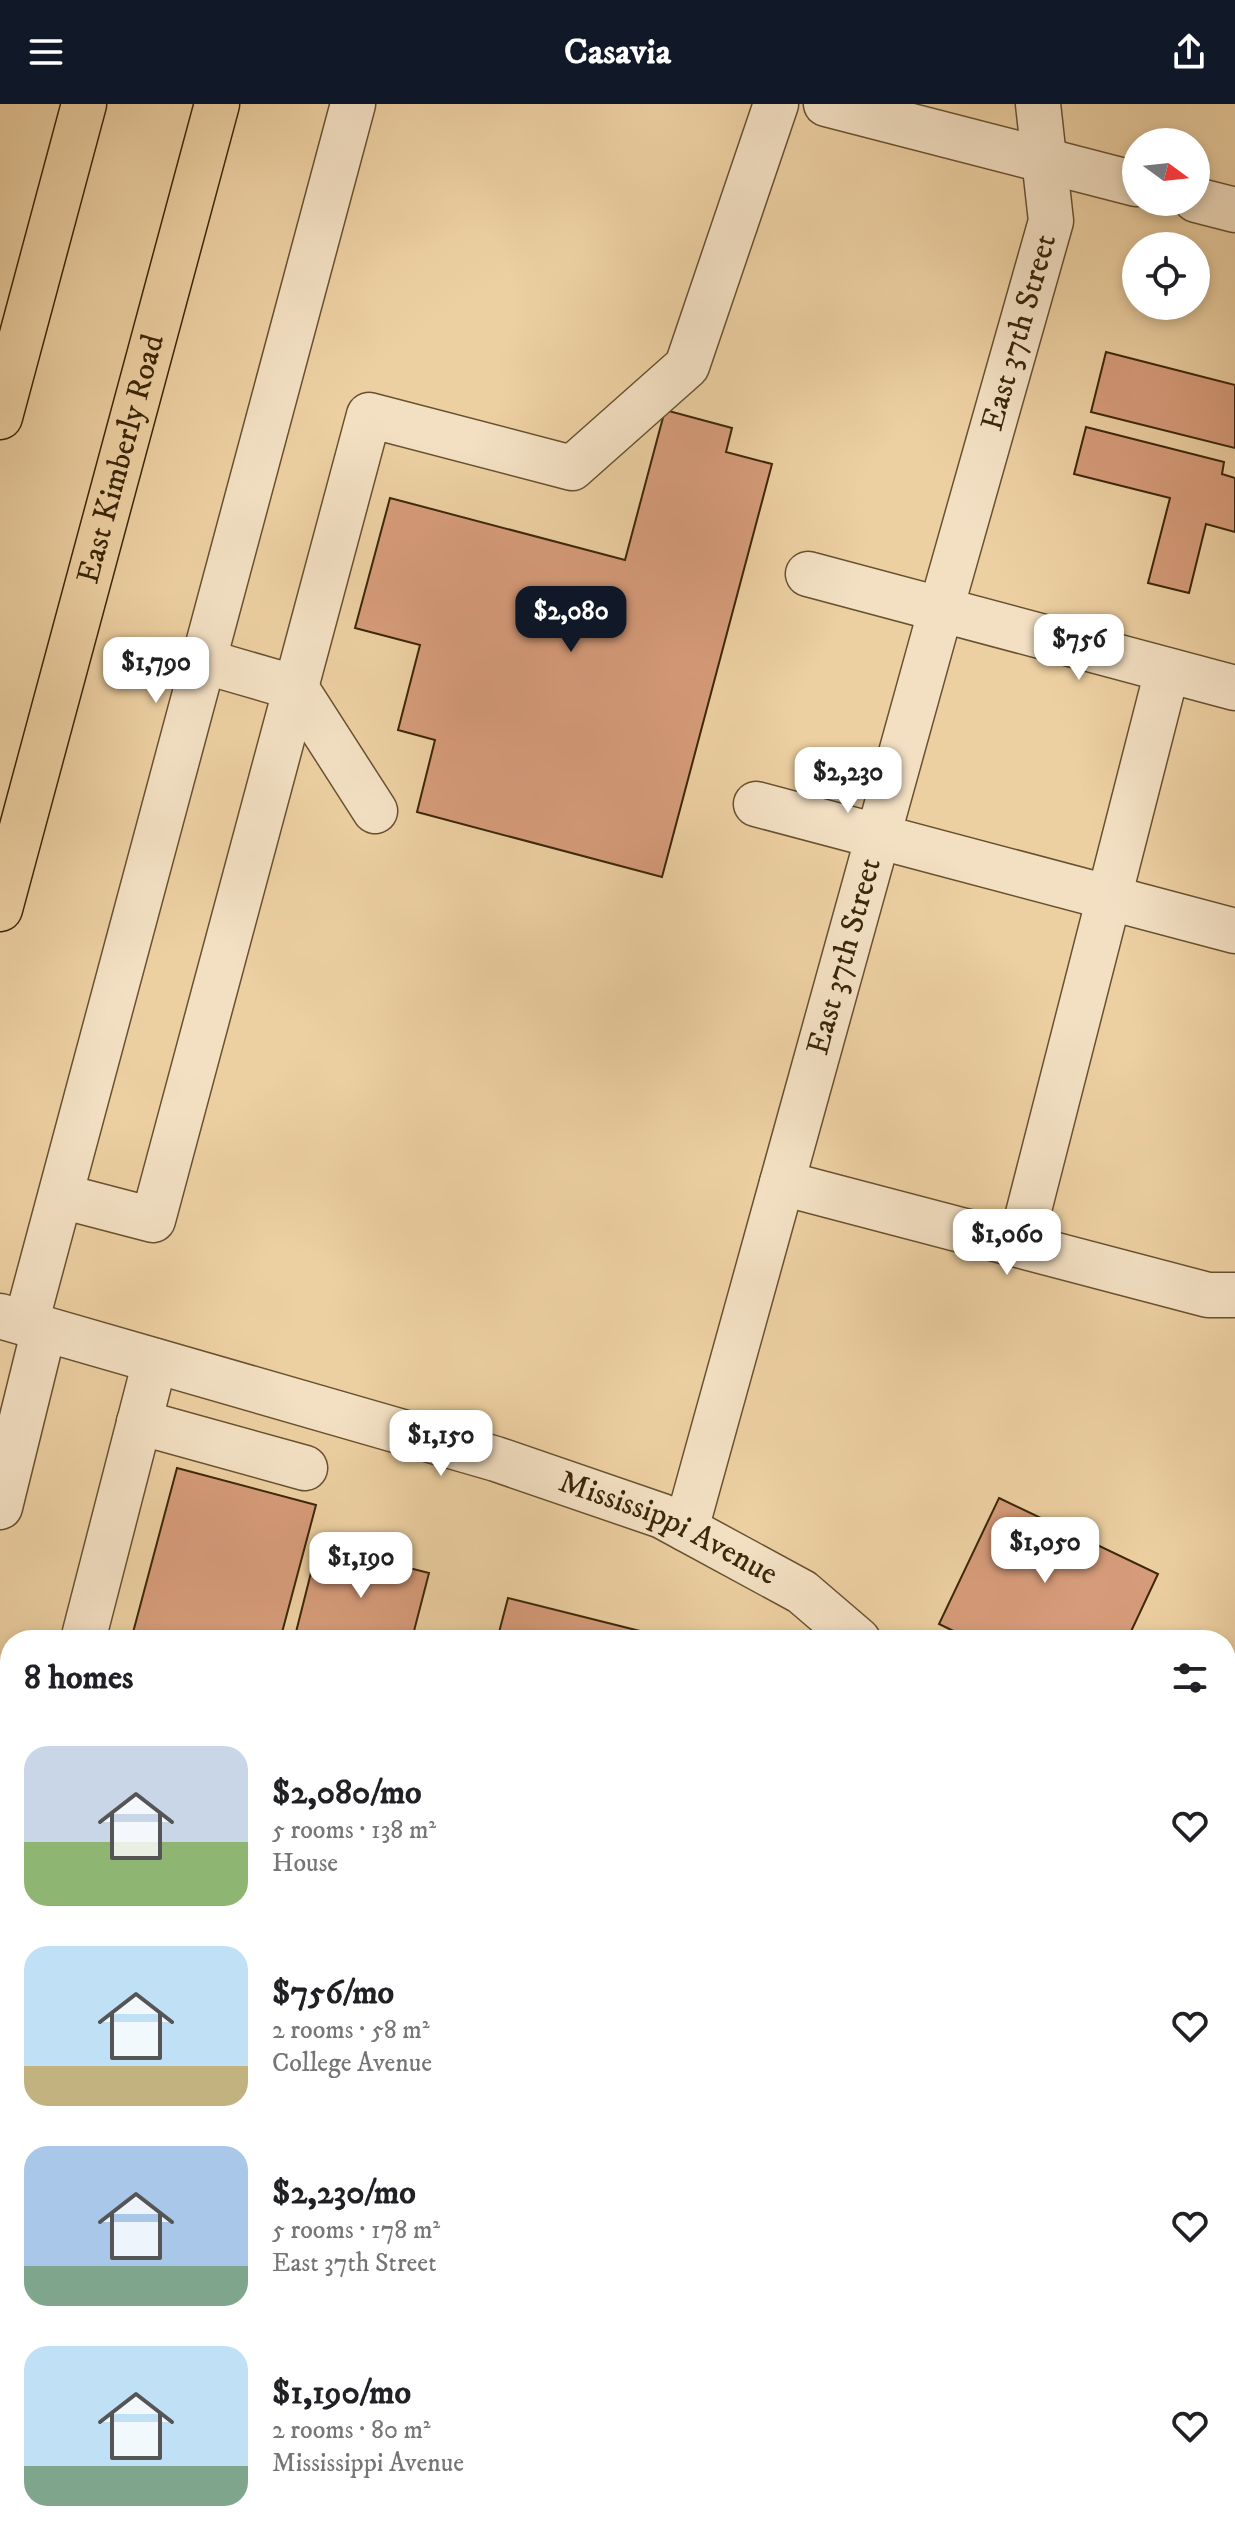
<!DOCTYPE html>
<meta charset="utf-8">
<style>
body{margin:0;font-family:"IM FELL DW Pica",serif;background:#f6f6f6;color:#202124;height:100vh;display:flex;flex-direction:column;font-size:30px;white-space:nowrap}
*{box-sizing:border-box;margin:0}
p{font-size:26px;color:#757577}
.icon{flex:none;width:44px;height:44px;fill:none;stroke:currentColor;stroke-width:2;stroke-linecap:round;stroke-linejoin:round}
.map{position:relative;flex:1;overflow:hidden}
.details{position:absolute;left:0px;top:1526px;width:1236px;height:914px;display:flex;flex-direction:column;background:#fff;border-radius:32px 32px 0 0;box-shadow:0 4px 12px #0003}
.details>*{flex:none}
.needle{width:52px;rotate:105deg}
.buttons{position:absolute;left:1122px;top:24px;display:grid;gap:16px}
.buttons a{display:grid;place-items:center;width:88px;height:88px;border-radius:50%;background:#fff;box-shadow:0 4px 12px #0003;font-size:40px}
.price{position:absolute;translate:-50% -68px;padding:0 18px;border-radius:16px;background:#fff;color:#222;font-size:26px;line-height:52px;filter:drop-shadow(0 2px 4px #0008)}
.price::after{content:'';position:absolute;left:50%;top:48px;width:24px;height:18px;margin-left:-12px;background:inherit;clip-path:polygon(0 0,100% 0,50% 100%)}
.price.current{background:#111827;color:#fff}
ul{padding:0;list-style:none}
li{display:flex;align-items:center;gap:24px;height:200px;padding:0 24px}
li span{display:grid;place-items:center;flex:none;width:224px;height:160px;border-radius:24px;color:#555}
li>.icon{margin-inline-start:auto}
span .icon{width:96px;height:96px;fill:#fffc;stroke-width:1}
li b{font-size:34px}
h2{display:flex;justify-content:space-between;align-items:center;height:96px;padding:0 24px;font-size:34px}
header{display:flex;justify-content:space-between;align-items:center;height:104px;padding:0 24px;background:#111827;color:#fff;font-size:36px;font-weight:800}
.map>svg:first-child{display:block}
</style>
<header><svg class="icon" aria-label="menu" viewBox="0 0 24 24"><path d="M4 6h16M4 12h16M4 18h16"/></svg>Casavia<svg class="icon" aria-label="share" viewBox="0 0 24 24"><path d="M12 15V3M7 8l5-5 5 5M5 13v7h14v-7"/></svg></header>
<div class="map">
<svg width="1235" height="2439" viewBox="0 0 1235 2439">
<rect width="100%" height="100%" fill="#edd0a2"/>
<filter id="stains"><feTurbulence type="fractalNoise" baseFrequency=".0025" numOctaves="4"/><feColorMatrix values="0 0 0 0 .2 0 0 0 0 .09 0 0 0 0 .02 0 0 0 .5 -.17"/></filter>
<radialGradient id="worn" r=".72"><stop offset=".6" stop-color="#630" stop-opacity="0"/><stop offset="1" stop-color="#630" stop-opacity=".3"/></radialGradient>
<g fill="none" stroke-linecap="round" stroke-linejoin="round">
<path stroke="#99b7a3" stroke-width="66" d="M0,2058L10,2063
M578,2430L580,2439"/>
</g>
<path fill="#d79c7b" stroke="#3b270a" stroke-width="2" d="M1106,248L1235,281V344L1091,308Z
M665,306L732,324L726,348L772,360L662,773L417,708L435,636L398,626L420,541L355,524L390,394L625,456Z
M1086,323L1224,358L1222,370L1235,374V428L1206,420L1189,489L1148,479L1170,394L1074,370Z
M177,1364L316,1401L280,1536H131Z
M999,1394L1158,1470L1127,1536H972L939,1520Z
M318,1441L429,1469L414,1527L451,1536H294Z
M508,1494L648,1529L646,1536H497Z
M0,2143L10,2146V2301L0,2337Z
M0,2351L10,2354V2412L0,2409Z"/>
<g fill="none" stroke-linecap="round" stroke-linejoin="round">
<g stroke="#685130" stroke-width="47">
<g id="minor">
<path d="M826,0L1136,80"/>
<path d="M1196,96L1235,106"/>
<path d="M808,470L1235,584"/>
<path d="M203,557L296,584L375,707"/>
<path d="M756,700L1235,827"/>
<path d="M782,1079L1208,1191H1235"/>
<path d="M61,1092L153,1116L369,311L572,364L687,262L776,0"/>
<path d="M1020,1141L1167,567"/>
<path id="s1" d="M0,1212L496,1355L662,1412L802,1488L858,1536"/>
<path d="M26,1219L353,0"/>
<path d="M139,1318L305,1364"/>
<path d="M0,1403L44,1225"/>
<path id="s2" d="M686,1425L941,505L1051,117L1038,0"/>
<path d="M83,1536L155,1257"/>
<path d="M1226,1760L1235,1763"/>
<path d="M0,1796L10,1801"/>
<path d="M33,2439L36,2430"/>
</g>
</g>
<g stroke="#3b270a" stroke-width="47">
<g id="major">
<path d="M0,313L84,0"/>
<path id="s3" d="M0,805L217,0"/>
</g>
</g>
<use href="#minor" stroke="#f3e0c3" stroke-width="44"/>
<use href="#major" stroke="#edd0a2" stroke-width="44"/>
<g stroke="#3b270a" stroke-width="9">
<path id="rail" d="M0,1915L10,1921
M887,2430L903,2439"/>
</g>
<use href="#rail" stroke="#f3e0c3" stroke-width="6" stroke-dasharray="18" stroke-linecap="butt"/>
</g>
<g text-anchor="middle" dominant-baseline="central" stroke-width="7" stroke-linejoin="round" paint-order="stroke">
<g font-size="32" fill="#3b270a" stroke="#f3e0c3">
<text stroke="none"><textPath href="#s2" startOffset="1242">East 37th Street</textPath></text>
<text stroke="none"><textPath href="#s3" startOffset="466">East Kimberly Road</textPath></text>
<text stroke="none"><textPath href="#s2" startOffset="594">East 37th Street</textPath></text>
<text stroke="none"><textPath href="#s1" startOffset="702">Mississippi Avenue</textPath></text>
</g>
</g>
<rect width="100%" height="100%" filter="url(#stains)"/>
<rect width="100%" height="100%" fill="url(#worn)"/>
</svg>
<div class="buttons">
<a><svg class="needle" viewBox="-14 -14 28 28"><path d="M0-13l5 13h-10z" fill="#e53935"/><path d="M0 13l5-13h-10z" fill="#757577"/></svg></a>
<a><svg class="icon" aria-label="locate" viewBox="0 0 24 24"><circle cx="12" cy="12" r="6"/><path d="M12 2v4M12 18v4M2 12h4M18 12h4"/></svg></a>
</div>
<b class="price current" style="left:571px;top:550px">$2,080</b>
<b class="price" style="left:1079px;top:578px">$756</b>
<b class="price" style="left:156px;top:601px">$1,790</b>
<b class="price" style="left:848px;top:711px">$2,230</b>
<b class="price" style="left:1007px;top:1173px">$1,060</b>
<b class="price" style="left:441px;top:1374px">$1,150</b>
<b class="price" style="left:1045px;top:1481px">$1,050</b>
<b class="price" style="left:361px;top:1496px">$1,190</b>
<section class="details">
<h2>8 homes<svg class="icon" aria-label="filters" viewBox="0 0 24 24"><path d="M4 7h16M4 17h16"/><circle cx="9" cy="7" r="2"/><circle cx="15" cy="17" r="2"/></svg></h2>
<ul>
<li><span style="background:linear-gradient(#c9d6e8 60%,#8fb573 0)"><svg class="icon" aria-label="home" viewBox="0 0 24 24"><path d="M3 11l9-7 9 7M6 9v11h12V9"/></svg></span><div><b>$2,080/mo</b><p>5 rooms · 138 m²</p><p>House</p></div><svg class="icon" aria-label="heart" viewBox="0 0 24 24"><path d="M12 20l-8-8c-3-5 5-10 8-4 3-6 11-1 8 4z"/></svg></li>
<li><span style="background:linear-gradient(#bfe0f5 75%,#c2b280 0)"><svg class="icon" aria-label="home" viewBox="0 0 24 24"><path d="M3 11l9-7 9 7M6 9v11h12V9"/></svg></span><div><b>$756/mo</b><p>2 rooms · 58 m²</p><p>College Avenue</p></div><svg class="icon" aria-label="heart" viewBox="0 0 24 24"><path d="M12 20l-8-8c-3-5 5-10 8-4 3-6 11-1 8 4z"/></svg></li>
<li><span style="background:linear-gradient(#a9c7e8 75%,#7fa58c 0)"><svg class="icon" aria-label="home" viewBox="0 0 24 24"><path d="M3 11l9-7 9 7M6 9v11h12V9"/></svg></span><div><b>$2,230/mo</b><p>5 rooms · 178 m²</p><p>East 37th Street</p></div><svg class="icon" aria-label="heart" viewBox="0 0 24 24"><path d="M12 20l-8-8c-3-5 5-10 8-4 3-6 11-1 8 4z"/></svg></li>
<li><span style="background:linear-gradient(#bfe0f5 75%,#7fa58c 0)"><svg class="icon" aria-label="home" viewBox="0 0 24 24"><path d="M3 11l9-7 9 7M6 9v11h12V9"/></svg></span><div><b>$1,190/mo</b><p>2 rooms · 80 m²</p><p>Mississippi Avenue</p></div><svg class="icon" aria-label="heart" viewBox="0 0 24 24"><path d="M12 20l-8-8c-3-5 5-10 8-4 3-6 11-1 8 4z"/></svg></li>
</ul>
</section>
</div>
